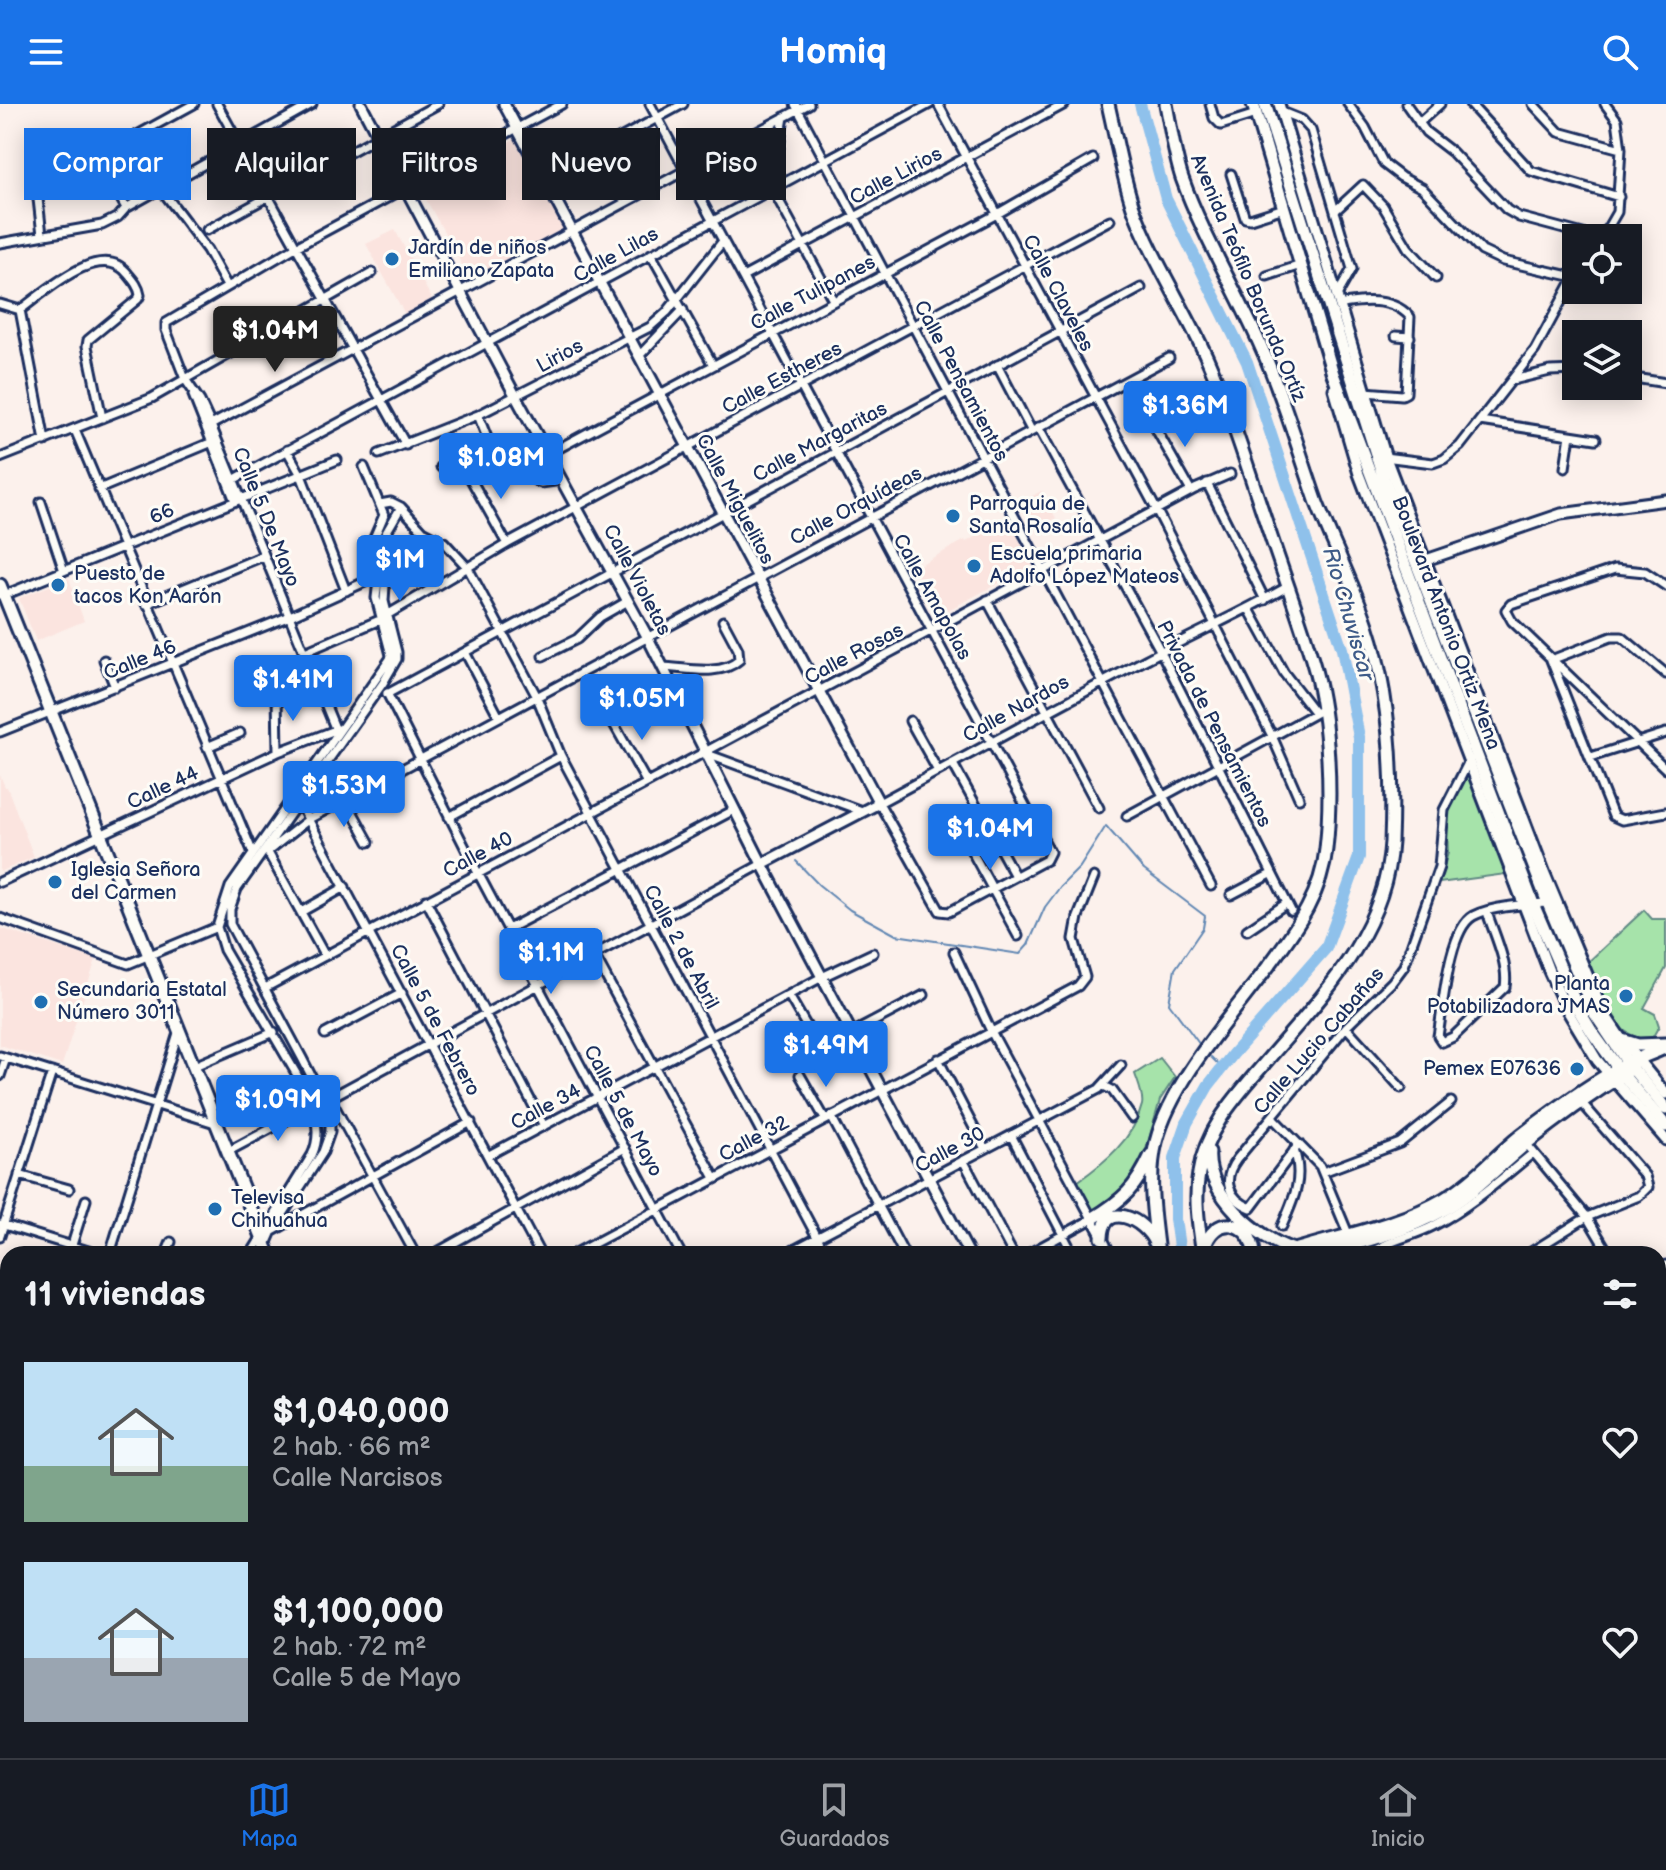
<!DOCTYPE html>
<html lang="es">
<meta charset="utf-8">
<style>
body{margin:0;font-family:"Balsamiq Sans",sans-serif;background:#20242c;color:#f1f3f6;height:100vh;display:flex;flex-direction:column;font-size:30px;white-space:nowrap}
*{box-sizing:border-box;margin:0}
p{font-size:26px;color:#9ea1a6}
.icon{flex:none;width:44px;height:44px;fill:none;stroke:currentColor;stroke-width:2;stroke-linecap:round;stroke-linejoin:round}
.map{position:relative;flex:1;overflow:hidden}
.side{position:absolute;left:0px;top:1142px;width:1666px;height:512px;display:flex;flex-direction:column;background:#171b24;border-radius:24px 24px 0 0;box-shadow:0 4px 20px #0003}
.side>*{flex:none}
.hud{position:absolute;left:24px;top:24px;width:800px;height:72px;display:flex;gap:16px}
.buttons{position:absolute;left:1562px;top:120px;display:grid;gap:16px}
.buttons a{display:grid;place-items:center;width:80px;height:80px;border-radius:0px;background:#171b24;box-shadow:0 4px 20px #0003;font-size:40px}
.price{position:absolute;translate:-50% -68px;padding:0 18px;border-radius:8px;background:#1a73e8;color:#fff;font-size:26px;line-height:52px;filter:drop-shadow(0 2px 4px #0008)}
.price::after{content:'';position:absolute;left:50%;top:48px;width:24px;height:18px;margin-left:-12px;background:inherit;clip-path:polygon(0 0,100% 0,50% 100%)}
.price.current{background:#222;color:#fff}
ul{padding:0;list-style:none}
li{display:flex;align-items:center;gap:24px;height:200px;padding:0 24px}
li span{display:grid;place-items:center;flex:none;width:224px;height:160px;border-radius:0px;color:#555}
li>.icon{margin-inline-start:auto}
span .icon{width:96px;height:96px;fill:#fffc;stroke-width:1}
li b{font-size:34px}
h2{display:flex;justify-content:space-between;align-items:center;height:96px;padding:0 24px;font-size:34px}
.pill{padding:0 28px;border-radius:0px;background:#171b24;box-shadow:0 4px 20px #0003;font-size:28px;line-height:72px}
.pill.current{background:#1a73e8;color:#fff}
header{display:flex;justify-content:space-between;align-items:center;height:104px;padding:0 24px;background:#1a73e8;color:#fff;font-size:36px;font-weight:600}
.tabs{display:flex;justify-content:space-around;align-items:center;height:112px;border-top:2px solid #363941;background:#171b24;font-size:22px;color:#9ea1a6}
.tabs a{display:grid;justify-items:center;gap:4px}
.tabs .current{color:#1a73e8}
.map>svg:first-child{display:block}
</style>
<header><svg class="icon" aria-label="menu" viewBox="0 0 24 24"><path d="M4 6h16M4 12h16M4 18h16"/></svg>Homiq<svg class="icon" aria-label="search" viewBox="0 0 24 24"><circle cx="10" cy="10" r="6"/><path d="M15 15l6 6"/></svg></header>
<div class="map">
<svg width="1666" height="1654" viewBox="0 0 1666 1654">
<rect width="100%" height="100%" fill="#fcf1ec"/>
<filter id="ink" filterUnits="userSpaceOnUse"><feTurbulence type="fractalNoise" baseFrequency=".0125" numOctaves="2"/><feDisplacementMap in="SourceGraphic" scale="16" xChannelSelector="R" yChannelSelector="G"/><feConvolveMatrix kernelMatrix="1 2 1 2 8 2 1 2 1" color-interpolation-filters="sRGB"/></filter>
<g filter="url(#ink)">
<path fill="#fbe4df" d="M516,34L564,126L471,177L421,86Z
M395,126L433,197L406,212L366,140Z
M1041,387L1056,414L1037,425L1022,398Z
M1008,416L1033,461L939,511L914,464L965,436L966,438Z
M69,474L84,517L36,537L19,494Z
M0,671L5,683H7L34,753L0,768Z
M0,824L96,855L62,961L0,941Z"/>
<path fill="#a6e3aa" stroke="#608984" stroke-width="2" d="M1468,668L1506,770L1439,779L1448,749L1446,706Z
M1644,806L1652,815H1666V864L1644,904L1655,910L1659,922L1651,936C1609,933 1602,893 1586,860Z
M1160,954L1175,973L1160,996L1142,1060L1129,1080L1110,1097L1093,1107L1077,1078C1104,1059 1134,1035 1142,1001C1144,992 1138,979 1135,970Z"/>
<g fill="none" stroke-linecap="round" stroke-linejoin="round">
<path stroke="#6187b3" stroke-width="2" d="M796,757L819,781L850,806L896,831L1020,850L1028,841L1045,803L1060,783L1080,763L1106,722L1144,766L1205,812L1203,824L1175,865L1169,899L1200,941
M1211,953L1222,964"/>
<path stroke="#8fc1eb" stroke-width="12" d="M1140,0L1166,95L1247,258L1342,545L1359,633V753L1326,844L1233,950L1208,982L1187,1019L1175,1054V1115L1180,1150
M1159,1654L1160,1646"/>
<g stroke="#1b2f5e" stroke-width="13">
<path id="minor" d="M217,0L406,341
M650,0L1050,748L1046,756L949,808L940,807L879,699C968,651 1056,603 1145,556C1192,531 1241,509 1287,483
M795,0L1211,782
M938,0L1156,405L1272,632L1299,694
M1210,0L1214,14L1221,21L1256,10
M1348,0L1365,23L1384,60L1401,73L1422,84L1482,147L1503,157L1574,173
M1406,0L1426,28L1452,48L1507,106L1519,113L1598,134
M1470,0L1531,67L1619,93
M1533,0L1559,28L1621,45
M1282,8L1302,16L1311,26L1352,165L1336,193
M784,13L772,84L833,196
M1419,19L1440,0
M89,59L104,64L126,104
M1231,70L1245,114L1250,115L1284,104
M545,75L683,0
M161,85L207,146L227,182
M1336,106L1363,81L1383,102L1408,144L1436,174
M207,126L438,0
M42,131L36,77L41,68L88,58L194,0
M1602,134L1617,108L1621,45L1617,16L1605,0
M0,139L102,121L118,113L126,104L312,0
M651,150L713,261
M1267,172L1301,161
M743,173L1065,0
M0,200L20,206
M1339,201C1362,196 1393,193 1410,213L1406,289L1402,291L1365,288
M20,206C45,188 101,135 128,170C134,177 139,183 140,191L138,195L88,236L87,242L102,314
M20,206L45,337
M1396,232L1410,233
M639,252L683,206
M997,261L1031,326
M1628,273L1666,279
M1513,276L1550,267L1576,266
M193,291L235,397
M478,311L495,354
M1480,317L1596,335
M1152,318L1191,387
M211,321L809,0
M1038,323L1161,548L1291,807
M75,326L253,749
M287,346L301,371L346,487
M379,350L478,311L650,223L667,208L723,137
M548,350L997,110L1093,55
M1384,353L1433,359L1444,355L1460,342L1535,246L1576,170
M0,354L152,294L372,169
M441,363L455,362L482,350L541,379L562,376
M1565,364L1570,331
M468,370L507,440
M233,376L930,0
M1207,379L1265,496
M99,385L210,339
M41,398L64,467
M380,400L391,398L401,403L423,427L444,438L468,464L536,591L561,652L826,1150
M1666,482L1645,468L1615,465L1511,500L1506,506L1512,517L1666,665
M2,492L337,356
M987,496L1099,704
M146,500L263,452
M1249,505L1284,569L1315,609
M387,511L507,440L1110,116
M305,548L382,515
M465,548L499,613
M543,552L577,535L600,513L628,497
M104,556L115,583
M663,563C687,564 720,573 739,556L738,545L723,517
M1666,570L1622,533H1611L1551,556L1613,712L1622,716L1666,708
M387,589L478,769L681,1150
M387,590L1141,184
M277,591L278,648
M610,613L647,679
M910,617L938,667
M335,624L211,321L200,297L185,275L166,226V219L294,144L562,0
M0,628L290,512L378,472
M207,643L240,629
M707,650L862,707
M1591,653L1666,629
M953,660L1015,772
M346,696L369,738
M299,698L540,1150
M1127,712L1323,605
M449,713L561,652
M970,744L1018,832
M266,745L325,852
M267,748L309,715L1169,254
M0,778L278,648L338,625
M1231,791L1271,770
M426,796L544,1022
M301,808L345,783
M1487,808C1494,830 1509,860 1505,883L1453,933L1442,938L1438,932C1443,905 1448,826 1473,812C1491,802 1528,800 1548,799
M0,814L128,860L217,823
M508,825L734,706
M1247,826L1287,799
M954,848L991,927L1111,1150
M594,851L715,1074
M265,884L1195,385L1230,370
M789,892L817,940
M1346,923L1401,984
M852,929L924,891
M325,930L402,889
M0,952L215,1019
M938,955L985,1045
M192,963L274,928
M800,971L825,1015
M0,972L6,954
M1104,982L1112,986L1132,1014
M330,994L415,1150
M324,997L762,760
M831,1012L904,1150
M1272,1013L1320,1062L1349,1132
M1011,1031L1073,1150
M1524,1037L1587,1113L1609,1150
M1299,1040L1251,1104C1227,1094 1222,1075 1237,1055L1346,923L1392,878L1404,862L1439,763L1444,706L1470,655
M227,1048L313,1002
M489,1051L822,873L873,849
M963,1056L1013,1150
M1323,1068L1400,1039L1451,998
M19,1071L69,1085
M1,1120L98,1150
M1282,1122C1294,1095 1304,1074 1294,1046
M273,1127L471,1018
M0,1132L52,968
M72,1141L86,1096
M110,1150L178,929
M166,1150L171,1138
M251,1150L312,1051C323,1028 314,1005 304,983L224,846L217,823L230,783L390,555L391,551L376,494L379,467L371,441L384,411L364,363
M262,1150L272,1127L323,1048L330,1028V1016L324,997L302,954L230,820V805L237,785L383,579L397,555V548L384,497L386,465L379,441L401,403
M434,1150L625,1044
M574,1150L1078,882L1085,873L1074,835L1078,813L1094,773
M786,1150L1099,985L1121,961
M1028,1150L1092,1115
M1370,1150C1388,1136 1412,1133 1433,1122C1470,1103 1501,1075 1533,1049
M1528,1150L1587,1113L1639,1092L1648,1083L1645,1072L1582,999
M1658,1164L1666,1161
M1658,1217L1666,1226
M0,1251L8,1253
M0,1314L8,1316
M1658,1351L1666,1360
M0,1384L8,1387
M0,1514L8,1487
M0,1518L8,1521
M1658,1521L1666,1530
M1658,1560L1666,1552
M0,1632L8,1614
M1658,1642L1666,1651
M10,1646L35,1654
M198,1646L216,1654
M386,1646L390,1654
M677,1646L681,1654
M797,1646L801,1654
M868,1646L872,1654
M943,1646L948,1654
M1384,1646L1396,1654
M1451,1646L1459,1654
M57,1654L61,1646
M122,1654L125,1646
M537,1654L552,1646
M841,1654L856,1646
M1294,1654L1298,1646
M1423,1654L1432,1646
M1552,1654L1561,1646"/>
</g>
<g stroke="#1b2f5e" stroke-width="15">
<path id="tertiary" d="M361,0L516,293L647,532L762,760L969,1150
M504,0L879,699L762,760
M1279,0L1386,354L1545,770L1602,906L1622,936L1666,990
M1334,285L1359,370L1549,867L1567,906L1597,956L1666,1036
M1423,457L1561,410L1666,396
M1235,1646L1236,1654
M1005,1654L1006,1646
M1220,1654L1223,1646"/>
</g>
<g stroke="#1b2f5e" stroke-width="16">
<path id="secondary" d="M531,1646L535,1654
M322,1654L338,1646"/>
</g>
<g stroke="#1b2f5e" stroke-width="17">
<path id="primary" d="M1108,0C1116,34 1122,70 1133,103C1152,155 1184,203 1207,254C1232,311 1250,371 1270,430C1285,475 1302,520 1315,566C1329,618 1332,692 1326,745C1322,788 1298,822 1273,856C1234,909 1172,975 1156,1038C1147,1075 1154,1114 1158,1150
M1166,0C1171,25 1174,50 1182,74C1203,133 1237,187 1262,245C1284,294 1299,348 1317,399C1333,440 1353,479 1367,521C1390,590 1394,666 1391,738C1386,833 1315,899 1258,967C1232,997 1205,1028 1199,1069C1194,1096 1199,1123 1203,1150
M1253,0L1333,270L1533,800L1578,905L1592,928L1623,971L1666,1022
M1265,0L1384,375L1548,799L1595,910L1628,959L1666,1005
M0,481L269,1150
M1622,936L1638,941L1665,940
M1209,1048C1205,1089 1258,1135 1294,1146
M1092,1115C1123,1096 1136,1084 1151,1051
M1102,1134C1103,1095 1145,1115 1155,1139
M1204,1146C1213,1108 1252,1116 1254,1150
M1282,1150C1336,1132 1394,1124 1444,1095C1473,1078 1494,1053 1520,1032C1555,1005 1593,977 1632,957C1643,952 1655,949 1666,943
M1315,1150C1360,1139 1406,1128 1447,1104C1477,1086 1500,1061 1527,1039C1559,1013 1593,989 1627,968
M1116,1654L1117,1646
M1195,1654L1196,1646"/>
</g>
<use href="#minor" stroke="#fdfcf7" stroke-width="7"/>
<use href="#tertiary" stroke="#fdfcf7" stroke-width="9"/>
<use href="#secondary" stroke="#fdfcf7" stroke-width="10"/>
<use href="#primary" stroke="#fdfcf7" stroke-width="11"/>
</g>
</g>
<g fill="#1f6fb2" stroke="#fdfcf7" stroke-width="3">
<circle cx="392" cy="155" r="8"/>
<circle cx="953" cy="412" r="8"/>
<circle cx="974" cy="462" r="8"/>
<circle cx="58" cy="481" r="8"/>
<circle cx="55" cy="778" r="8"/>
<circle cx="1626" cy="892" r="8"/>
<circle cx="41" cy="898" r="8"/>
<circle cx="1577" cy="965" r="8"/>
<circle cx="215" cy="1105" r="8"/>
</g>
<g text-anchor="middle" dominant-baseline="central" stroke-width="6" stroke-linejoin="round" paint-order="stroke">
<g font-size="20" fill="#1b2f5e" stroke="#fdfcf7">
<text transform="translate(896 72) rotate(-28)">Calle Lirios</text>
<text transform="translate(616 151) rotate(-29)">Calle Lilas</text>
<text transform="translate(1248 174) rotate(67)">Avenida Teófilo Borunda Ortíz</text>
<text transform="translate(813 189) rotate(-28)">Calle Tulipanes</text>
<text transform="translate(1058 189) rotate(62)">Calle Claveles</text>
<text transform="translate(560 252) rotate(-28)">Lirios</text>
<text transform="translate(782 274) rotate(-28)">Calle Estheres</text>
<text transform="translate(961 277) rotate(62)">Calle Pensamientos</text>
<text transform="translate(820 338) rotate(-28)">Calle Margaritas</text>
<text transform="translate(735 395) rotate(62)">Calle Miguelitos</text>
<text transform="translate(856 402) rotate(-28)">Calle Orquídeas</text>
<text transform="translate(162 410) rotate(-22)">66</text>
<text transform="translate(266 413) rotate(68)">Calle 5 De Mayo</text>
<text transform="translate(637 476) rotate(62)">Calle Violetas</text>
<text transform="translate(932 493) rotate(61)">Calle Amapolas</text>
<text transform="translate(1446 519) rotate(69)">Boulevard Antonio Ortiz Mena</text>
<text transform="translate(854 550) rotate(-28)">Calle Rosas</text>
<text transform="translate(140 556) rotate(-22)">Calle 46</text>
<text transform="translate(1016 605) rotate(-29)">Calle Nardos</text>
<text transform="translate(1214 620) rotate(63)">Privada de Pensamientos</text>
<text transform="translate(163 684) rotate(-25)">Calle 44</text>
<text transform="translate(478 751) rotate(-28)">Calle 40</text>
<text transform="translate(681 843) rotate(62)">Calle 2 de Abril</text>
<text transform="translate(435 916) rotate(62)">Calle 5 de Febrero</text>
<text transform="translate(1319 937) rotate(-49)">Calle Lucio Cabañas</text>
<text transform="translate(546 1003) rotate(-28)">Calle 34</text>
<text transform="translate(623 1007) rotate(62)">Calle 5 de Mayo</text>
<text transform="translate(754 1035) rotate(-28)">Calle 32</text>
<text transform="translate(950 1046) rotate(-28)">Calle 30</text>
</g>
<g font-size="20" fill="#1b2f5e" stroke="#fdfcf7" text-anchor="start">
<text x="408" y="144">Jardín de niños<tspan x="408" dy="23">Emiliano Zapata</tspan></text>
<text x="969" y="400">Parroquia de<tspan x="969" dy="23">Santa Rosalía</tspan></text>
<text x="990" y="450">Escuela primaria<tspan x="990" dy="23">Adolfo López Mateos</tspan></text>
<text x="74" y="470">Puesto de<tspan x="74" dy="23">tacos Kon Aarón</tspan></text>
<text x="71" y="766">Iglesia Señora<tspan x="71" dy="23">del Carmen</tspan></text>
<text x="1610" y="880" text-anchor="end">Planta<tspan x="1610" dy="23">Potabilizadora JMAS</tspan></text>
<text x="57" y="886">Secundaria Estatal<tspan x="57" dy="23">Número 3011</tspan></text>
<text x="1561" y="965" text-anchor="end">Pemex E07636</text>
<text x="231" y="1094">Televisa<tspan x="231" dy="23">Chihuahua</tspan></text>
</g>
<g font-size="22" font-style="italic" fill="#3e5b88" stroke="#fdfcf7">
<text transform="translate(1348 510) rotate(74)">Rio Chuviscar</text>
</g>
</g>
</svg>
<div class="buttons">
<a><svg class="icon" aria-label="locate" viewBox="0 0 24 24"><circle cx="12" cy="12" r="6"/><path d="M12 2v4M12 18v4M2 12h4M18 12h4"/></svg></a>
<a><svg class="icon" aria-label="layers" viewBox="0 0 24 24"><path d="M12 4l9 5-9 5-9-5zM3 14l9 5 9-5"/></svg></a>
</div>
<b class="price current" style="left:275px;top:270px">$1.04M</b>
<b class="price" style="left:1185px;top:345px">$1.36M</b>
<b class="price" style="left:501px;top:397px">$1.08M</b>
<b class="price" style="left:400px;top:499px">$1M</b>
<b class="price" style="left:293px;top:619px">$1.41M</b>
<b class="price" style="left:642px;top:638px">$1.05M</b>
<b class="price" style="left:344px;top:725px">$1.53M</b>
<b class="price" style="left:990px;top:768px">$1.04M</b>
<b class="price" style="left:551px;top:892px">$1.1M</b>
<b class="price" style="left:826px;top:985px">$1.49M</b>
<b class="price" style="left:278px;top:1039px">$1.09M</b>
<div class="hud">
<a class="pill current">Comprar</a>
<a class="pill">Alquilar</a>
<a class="pill">Filtros</a>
<a class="pill">Nuevo</a>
<a class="pill">Piso</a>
</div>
<section class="side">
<h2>11 viviendas<svg class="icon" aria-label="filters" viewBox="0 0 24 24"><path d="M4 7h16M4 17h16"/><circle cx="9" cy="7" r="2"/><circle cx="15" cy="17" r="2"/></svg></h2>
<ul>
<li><span style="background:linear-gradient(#bfe0f5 65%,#7fa58c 0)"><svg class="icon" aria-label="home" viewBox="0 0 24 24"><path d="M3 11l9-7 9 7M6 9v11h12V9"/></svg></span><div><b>$1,040,000</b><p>2 hab. · 66 m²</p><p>Calle Narcisos</p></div><svg class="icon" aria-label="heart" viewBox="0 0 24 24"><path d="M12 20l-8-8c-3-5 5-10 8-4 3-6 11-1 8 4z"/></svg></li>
<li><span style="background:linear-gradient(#bfe0f5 60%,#9aa5b1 0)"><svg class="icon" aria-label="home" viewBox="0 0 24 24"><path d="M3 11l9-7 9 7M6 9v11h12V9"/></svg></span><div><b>$1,100,000</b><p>2 hab. · 72 m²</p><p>Calle 5 de Mayo</p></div><svg class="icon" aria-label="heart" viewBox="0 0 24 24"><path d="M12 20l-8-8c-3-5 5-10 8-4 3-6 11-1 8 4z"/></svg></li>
</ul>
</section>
</div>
<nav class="tabs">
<a class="current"><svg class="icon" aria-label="map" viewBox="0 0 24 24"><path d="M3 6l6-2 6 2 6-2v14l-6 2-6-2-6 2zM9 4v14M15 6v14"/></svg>Mapa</a>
<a><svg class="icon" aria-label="saved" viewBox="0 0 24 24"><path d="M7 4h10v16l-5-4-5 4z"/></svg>Guardados</a>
<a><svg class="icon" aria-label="home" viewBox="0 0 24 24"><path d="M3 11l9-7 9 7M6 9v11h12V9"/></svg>Inicio</a>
</nav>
